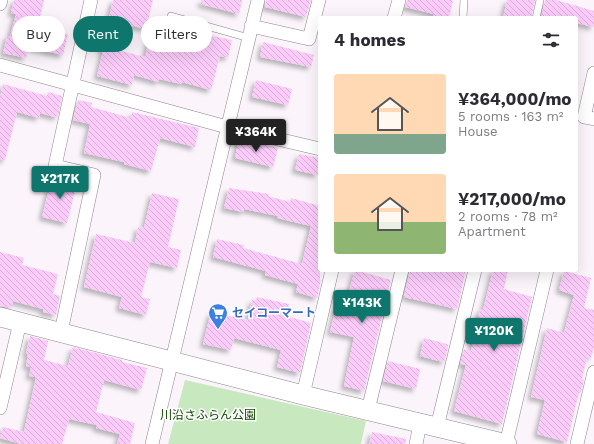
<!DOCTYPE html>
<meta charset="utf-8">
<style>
body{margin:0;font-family:"Work Sans","Noto Sans JP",sans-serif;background:#f7f7f7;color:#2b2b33;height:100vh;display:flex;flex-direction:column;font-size:15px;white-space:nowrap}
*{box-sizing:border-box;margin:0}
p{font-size:13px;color:#7c7c81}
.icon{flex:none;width:22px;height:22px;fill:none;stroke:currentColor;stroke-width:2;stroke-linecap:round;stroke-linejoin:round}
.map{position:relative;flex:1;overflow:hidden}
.drawer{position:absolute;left:318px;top:16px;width:260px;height:256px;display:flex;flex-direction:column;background:#fff;border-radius:4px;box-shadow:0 4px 16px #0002}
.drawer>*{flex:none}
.top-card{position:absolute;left:12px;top:16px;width:246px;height:36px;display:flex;gap:8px}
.price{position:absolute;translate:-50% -34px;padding:0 9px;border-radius:4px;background:#0f766e;color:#fff;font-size:13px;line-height:26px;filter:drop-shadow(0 1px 2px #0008)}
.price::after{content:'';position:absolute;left:50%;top:24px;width:12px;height:9px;margin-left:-6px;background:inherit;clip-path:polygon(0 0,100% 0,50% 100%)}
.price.on{background:#222;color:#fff}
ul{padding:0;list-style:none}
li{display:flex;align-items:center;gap:12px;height:100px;padding:0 16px}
li span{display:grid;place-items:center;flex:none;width:112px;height:80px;border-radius:4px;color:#555}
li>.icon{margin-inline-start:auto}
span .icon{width:48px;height:48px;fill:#fffc;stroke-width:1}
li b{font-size:17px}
h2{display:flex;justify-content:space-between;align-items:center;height:48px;padding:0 16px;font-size:17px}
.pill{padding:0 14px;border-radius:18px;background:#fff;box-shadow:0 4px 16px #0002;font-size:14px;line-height:36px}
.pill.on{background:#0f766e;color:#fff}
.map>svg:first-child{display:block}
</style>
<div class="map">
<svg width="594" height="444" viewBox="0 0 594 444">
<defs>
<pattern id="building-back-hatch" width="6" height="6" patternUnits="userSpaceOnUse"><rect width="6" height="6" fill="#fbccfa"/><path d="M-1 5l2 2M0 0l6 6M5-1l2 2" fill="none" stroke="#d7afd7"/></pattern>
<filter id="shadow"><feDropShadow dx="-3.5" dy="3.5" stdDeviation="2" flood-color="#0004"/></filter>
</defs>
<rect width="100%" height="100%" fill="#fbf5fb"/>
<path fill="#c8e9c0" d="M185,380L366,421L361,444H168Z"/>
<path fill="url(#building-back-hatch)" filter="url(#shadow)" d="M14,0H44L38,27L68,34L63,55L28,47L26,58L3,53L7,36L10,37L16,14L11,13Z
M113,0H153L146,29L128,25L121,51L145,57L153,23L232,40L228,58L220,56L211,90L182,82L181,84L159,79L158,82L134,75L132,85L97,76L103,51H101L102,47L93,45L97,29L106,31Z
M201,0H242L239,14L201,4Z
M266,0H311L306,17L265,7Z
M407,0H453L449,18H433L434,14L405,7Z
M507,0H535L531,18H503Z
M545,0H556L594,11V27L576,23V18H541Z
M263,42L314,55L311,67L260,57Z
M256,80L292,89L288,105L252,97Z
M3,84L47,96L48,92L62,96L58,116L55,117L40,113L39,118L17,112L5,160L0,159V98Z
M78,100L92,103L91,107L131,118L132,112L199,128L195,147L160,138L151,171L124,164V162L84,153L90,124L73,120Z
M239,138L278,148L273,167L235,158Z
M299,154L320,158L318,175L295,170Z
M52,177L77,183L67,223L42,217Z
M229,188L269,194L268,196L290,202L291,198L320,206L319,260L320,261V280H321L317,298L296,292L298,284L265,275L266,271L213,257L217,239L244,245L243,248L302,264L311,226L277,218L278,216L244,209L243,212L224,208Z
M152,193L179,199L168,247L181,250L177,268L150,262L141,297L150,299L146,315L119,308L122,297L84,287L96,234L135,243L138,227L144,228Z
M0,252L24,258L22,265L58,274L53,294L60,296L56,315L43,312V309L13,301L11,308L0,306Z
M355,270L391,280L364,391L344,386L354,337L330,332L336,307L344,309Z
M410,270H466L457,309L404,297Z
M493,270H508L504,289L532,297L502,424L454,411L466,365L460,364L464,349L471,351L480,309L483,310Z
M564,271L591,278L584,308L594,310V347L591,358L587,357L582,379L584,380L581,392H579L567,442L537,434L545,400L531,397L547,328L564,333L574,295L559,290Z
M257,297L289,304L286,316L311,323L300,373L277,367L281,350L234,338L231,350L203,344L211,312L248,320L252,300L256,301Z
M30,336L48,341L44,360L68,366L73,347L122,360V362L147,368L141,390L104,380L96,412L135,423L130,444H117L120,434L96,428L97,425L69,419L62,444H21L0,438L3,427L24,432L36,377L29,376L31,367L26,366L28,354L26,353Z
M424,338L447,344L448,346L445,360L443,362L420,356Z
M388,361L420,369L416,389L383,381Z
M372,432L406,439L405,444H369Z"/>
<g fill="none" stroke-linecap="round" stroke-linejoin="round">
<g stroke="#8b868b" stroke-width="8">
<path id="lane" d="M171,16L249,38
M463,18L464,0
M536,18L540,0"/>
</g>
<g stroke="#8b868b" stroke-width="14">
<path id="street" d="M0,4L1,0
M394,18L399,0
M251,26L309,39L319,0
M0,65L227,127L320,149
M594,73L584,117L594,119
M61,332L94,175L55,166L91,0
M303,395L332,270
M0,408L20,322
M368,410L402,270
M437,427L475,270
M152,444L258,0
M416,444L420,424
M506,444L547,270
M577,444L594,372"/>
</g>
<g stroke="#8b868b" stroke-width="20">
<path id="secondary" d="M0,317L303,395L507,444"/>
</g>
<use href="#lane" stroke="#fff" stroke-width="7"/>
<use href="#street" stroke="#fff" stroke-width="13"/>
<use href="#secondary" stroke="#fff" stroke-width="19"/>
</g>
<defs>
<g id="supermarket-pin" transform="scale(1)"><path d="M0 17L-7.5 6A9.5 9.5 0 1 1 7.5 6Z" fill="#3f7fe0" stroke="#fff"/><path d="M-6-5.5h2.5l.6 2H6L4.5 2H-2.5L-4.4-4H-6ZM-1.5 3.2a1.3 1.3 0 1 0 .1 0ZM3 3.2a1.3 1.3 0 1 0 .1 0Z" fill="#fff"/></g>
</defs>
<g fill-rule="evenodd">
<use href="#supermarket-pin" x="218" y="313"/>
</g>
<g text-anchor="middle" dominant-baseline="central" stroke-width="3" stroke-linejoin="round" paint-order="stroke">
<g font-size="12" font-weight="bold" fill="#366cbe" stroke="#fff" text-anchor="start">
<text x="232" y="313">セイコーマート</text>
</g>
<g font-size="12" fill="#104300" stroke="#fff">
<text x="208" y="415">川沿さふらん公園</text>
</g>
</g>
</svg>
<b class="price on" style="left:256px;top:153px">¥364K</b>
<b class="price" style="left:60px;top:200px">¥217K</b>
<b class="price" style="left:362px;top:324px">¥143K</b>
<b class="price" style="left:494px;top:352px">¥120K</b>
<div class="top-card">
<a class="pill">Buy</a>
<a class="pill on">Rent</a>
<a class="pill">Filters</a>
</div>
<section class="drawer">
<h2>4 homes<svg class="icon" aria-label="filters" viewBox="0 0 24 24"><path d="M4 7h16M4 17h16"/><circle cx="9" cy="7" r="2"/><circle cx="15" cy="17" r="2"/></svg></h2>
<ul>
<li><span style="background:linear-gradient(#ffd9b3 75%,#7fa58c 0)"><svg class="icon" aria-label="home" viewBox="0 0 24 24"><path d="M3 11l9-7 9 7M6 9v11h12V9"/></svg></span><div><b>¥364,000/mo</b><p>5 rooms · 163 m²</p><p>House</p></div></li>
<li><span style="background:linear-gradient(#ffd9b3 60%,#8fb573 0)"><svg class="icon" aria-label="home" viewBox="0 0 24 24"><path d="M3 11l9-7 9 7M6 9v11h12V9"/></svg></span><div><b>¥217,000/mo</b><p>2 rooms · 78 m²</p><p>Apartment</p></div></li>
</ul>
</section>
</div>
